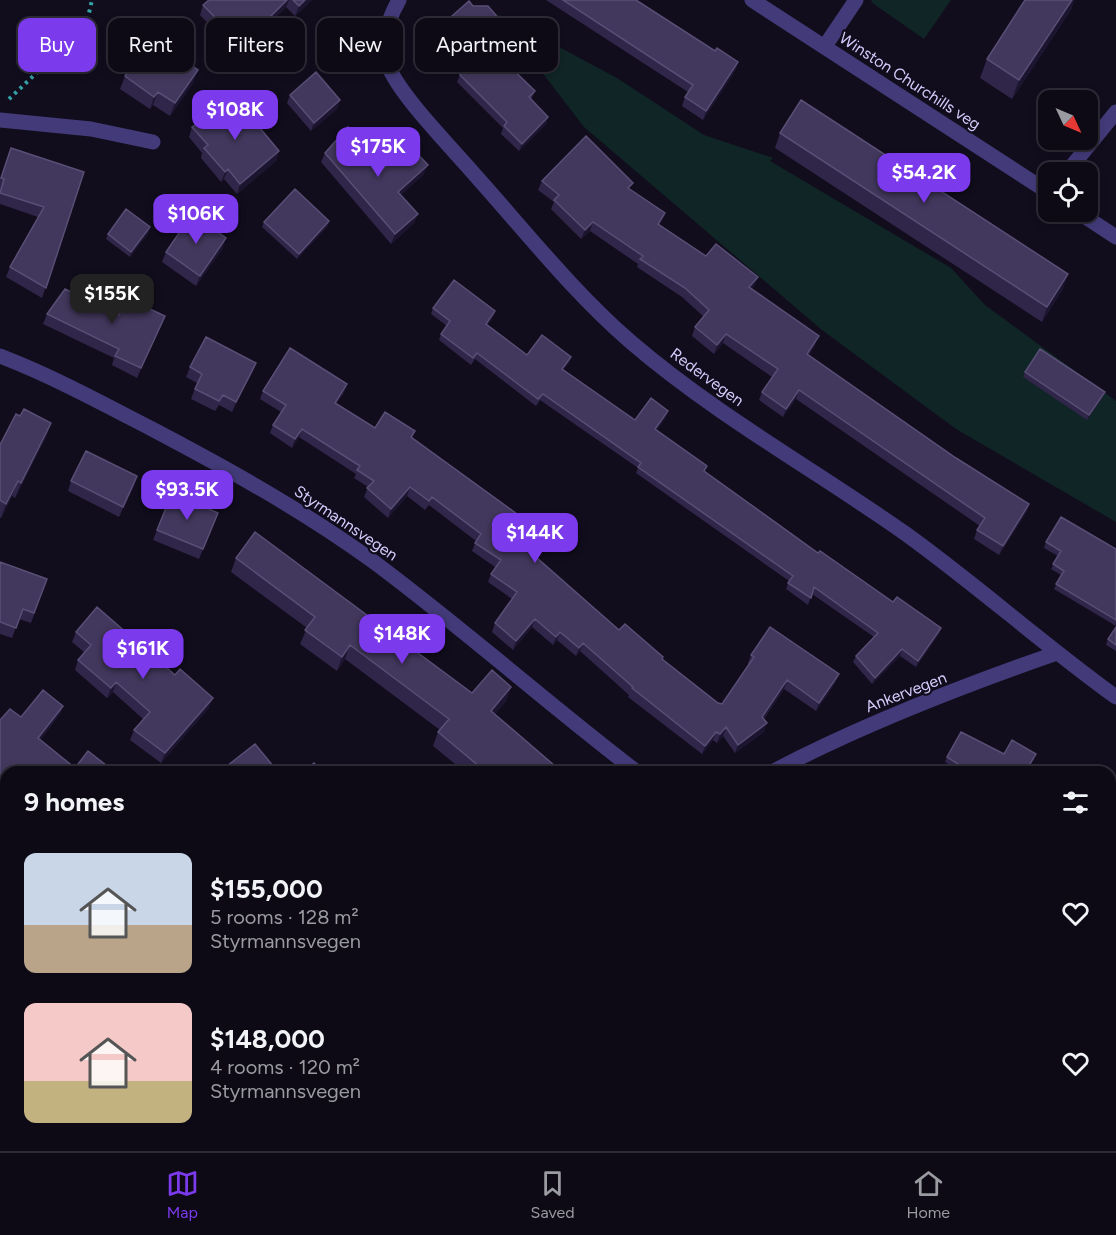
<!DOCTYPE html>
<meta charset="utf-8">
<style>
body{margin:0;font-family:Figtree,sans-serif;background:#16131f;color:#f1f3f6;height:100vh;display:flex;flex-direction:column;font-size:22px;white-space:nowrap}
*{box-sizing:border-box;margin:0}
p{font-size:20px;color:#9a9aa1}
.icon{flex:none;width:33px;height:33px;fill:none;stroke:currentColor;stroke-width:2;stroke-linecap:round;stroke-linejoin:round}
.map{position:relative;flex:1;overflow:hidden}
.sheet{position:absolute;left:0px;top:766px;width:1116px;height:386px;display:flex;flex-direction:column;background:#0d0a16;border-radius:18px 18px 0 0;box-shadow:0 3px 9px #0003,0 0 0 2px #2d2b35}
.sheet>*{flex:none}
.top-card{position:absolute;left:18px;top:18px;width:600px;height:54px;display:flex;gap:12px}
.needle{width:39px;rotate:134deg}
.tools{position:absolute;left:1038px;top:90px;display:grid;gap:12px}
.tools a{display:grid;place-items:center;width:60px;height:60px;border-radius:12px;background:#0d0a16;box-shadow:0 3px 9px #0003,0 0 0 2px #2d2b35;font-size:30px}
.price{position:absolute;translate:-50% -51px;padding:0 14px;border-radius:12px;background:#7c3aed;color:#fff;font-size:20px;line-height:39px;filter:drop-shadow(0 2px 3px #0008)}
.price::after{content:'';position:absolute;left:50%;top:36px;width:18px;height:14px;margin-left:-9px;background:inherit;clip-path:polygon(0 0,100% 0,50% 100%)}
.price.selected{background:#222;color:#fff}
ul{padding:0;list-style:none}
li{display:flex;align-items:center;gap:18px;height:150px;padding:0 24px}
li span{display:grid;place-items:center;flex:none;width:168px;height:120px;border-radius:12px;color:#555}
li>.icon{margin-inline-start:auto}
span .icon{width:72px;height:72px;fill:#fffc;stroke-width:1}
li b{font-size:26px}
h2{display:flex;justify-content:space-between;align-items:center;height:72px;padding:0 24px;font-size:26px}
.tag{padding:0 21px;border-radius:12px;background:#0d0a16;box-shadow:0 3px 9px #0003,0 0 0 2px #2d2b35;font-size:21px;line-height:54px}
.tag.selected{background:#7c3aed;color:#fff}
.tabs{display:flex;justify-content:space-around;align-items:center;height:84px;border-top:2px solid #2d2b35;background:#0d0a16;font-size:16px;color:#9a9aa1}
.tabs a{display:grid;justify-items:center;gap:3px}
.tabs .selected{color:#7c3aed}
.map>svg:first-child{display:block}
</style>
<div class="map">
<svg width="1116" height="1151" viewBox="0 0 1116 1151">
<rect width="100%" height="100%" fill="#110d1d"/>
<path fill="#102526" d="M872,0H951L924,39L871,2Z
M497,14L617,78L704,135L773,158L770,161L951,268L985,305L1116,401V522L956,429L822,330L584,127Z"/>
<g fill="none" stroke-linecap="round" stroke-linejoin="round">
<path stroke="#34a3a7" stroke-width="4" stroke-dasharray="3 4.5" stroke-linecap="butt" d="M9,99L86,26L92,0
M776,1151L779,1146"/>
<path stroke="#433b79" stroke-width="15" d="M399,0C388,19 381,43 388,65C399,95 453,149 475,175C526,232 574,293 632,343C716,415 815,470 906,534C978,586 1044,645 1116,697
M752,0L1048,192
M825,46L856,0
M0,120L91,129L153,142
M1067,172L1116,112
M1078,212L1116,237
M0,356C52,376 102,403 152,429C228,469 304,511 374,562C464,629 548,704 637,772
M772,772C861,725 962,686 1057,653
M0,856L6,858
M1110,1067L1116,1071
M464,1146L473,1151"/>
</g>
<path fill="#302649" d="M209,0H312L295,16L286,7L239,55L200,15L203,5Z
M546,0H636L715,51L738,62L735,71L703,120L682,106L685,97L688,92Z
M1025,0H1074L1071,10L1012,99L980,78L987,59Z
M435,31L500,44L496,53L535,91L531,100L548,117L546,124L519,151L501,134L503,128L457,82L460,75L463,72L433,39Z
M125,76L193,83L170,116L153,105L150,109L120,89Z
M290,95L340,100L337,109L311,131L287,103Z
M192,127L279,151L276,161L237,194L224,179L221,182L201,158L202,153L189,137Z
M780,133L1063,289L1042,322L775,148Z
M11,148L84,172L42,298L6,277L10,267L38,217L0,204V180Z
M325,153L384,168L424,174L401,195L418,214L414,223L391,244L321,162Z
M542,181L630,190L662,221L659,225L706,256L755,285L752,289L815,345L809,355L956,458L1029,504L1026,513L999,555L974,539L977,530L980,526L796,399L783,417L759,400L762,392L772,377L723,343L714,354L692,336L695,327L704,317L682,297L637,267L638,264L590,231L581,239L551,209L554,202L538,190Z
M264,222L328,226L297,259L262,227Z
M149,232L130,257L106,239L108,234Z
M223,248L196,286L162,262L166,252Z
M433,308L495,311L493,317L487,325L527,355L571,357L569,363L563,370L635,420L666,417L657,430L705,472L818,553L893,602L941,628L939,634L916,667L900,656L872,684L853,662L856,656L874,637L812,594L808,605L786,589L789,581L636,473L638,468L540,400L536,406L475,359L471,365L439,340L441,334L447,326L431,314Z
M47,314L119,315L161,326L137,378L112,365L114,358L43,324Z
M256,363L252,373L232,412L219,405L215,411L191,399L197,383L186,377L190,367Z
M1025,372L1105,392L1103,397L1087,420L1023,377Z
M263,391L344,393L336,404L375,428L415,431L412,438L525,530L523,534L539,556L537,559L619,630L662,660L718,703L722,704L749,665L748,663L751,655L836,682L816,711L784,689L764,719V732L735,753L723,736L717,743L713,740L702,754L628,697L629,695L580,651L576,656L557,640L553,645L532,627L513,650L492,632L495,623L512,599L488,582L491,574L495,567L472,551L476,541L429,505L425,510L407,496L388,518L364,497L368,487L354,478L356,474L299,437L292,448L270,433L273,425L281,412L260,399Z
M20,416L51,423L46,437L15,498L12,496L1,518H0V445Z
M137,476L134,486L119,517L68,491L71,481Z
M218,513L199,559L153,540L157,530Z
M1046,542L1116,549V626L1054,589L1061,575L1051,569L1058,556L1044,548Z
M236,558L472,693L511,687L506,701L495,714L562,772H465L433,746L438,732L440,730L345,659L337,671L300,644L307,628L231,572Z
M0,562L47,579L31,623L19,619L12,638L0,634Z
M1116,627V651L1106,645L1108,639Z
M76,632L209,708L161,763L130,740L134,730L143,719L113,692L107,698L75,670L78,660L85,653L72,642Z
M63,706L60,714L40,740L75,768L111,769L110,772H6V780L0,788V720L21,717Z
M1004,754L1034,759L1026,772H961L945,762L947,757Z
M227,766L278,772H225Z
M1110,956L1116,959V1024L1110,1020Z
M162,1146H264L269,1151H168Z
M312,1146H349L348,1149L340,1151H313Z
M541,1146H651L662,1151H560L554,1148L552,1151H551Z
M916,1146H1023L1020,1151H924Z"/>
<path fill="#1c1530" d="M287,0H289L286,7L239,55L242,45Z
M305,0H312L295,16L299,6Z
M1072,0H1074L1071,10L1012,99L1019,80Z
M500,44L497,52L491,57L493,50Z
M738,62L735,71L703,120L706,111Z
M198,70L193,83L170,116L175,103Z
M158,92L153,105L150,109L154,97Z
M340,100L337,109L311,131L314,123Z
M548,117L546,124L519,151L522,144Z
M279,151L276,161L237,194L240,184Z
M428,165L424,174L395,201L398,192Z
M228,169L224,179L221,182L225,172Z
M665,213L662,221L654,232L658,224Z
M418,214L414,223L391,244L395,234Z
M329,221L328,226L297,259L299,254Z
M593,222L590,231L581,239L585,230Z
M150,227L149,232L130,257L131,252Z
M226,238L223,248L196,286L200,276Z
M1068,274L1063,289L1042,322L1047,307Z
M758,277L755,285L746,296L749,287Z
M495,311L493,317L483,330L486,324Z
M165,316L161,326L137,378L141,368Z
M726,334L723,343L714,354L717,345Z
M819,336L815,345L804,362L807,354Z
M571,357L569,363L559,375L562,369Z
M256,363L252,373L232,412L236,402Z
M347,384L344,393L332,411L335,403Z
M799,390L796,399L783,417L786,409Z
M1105,392L1103,397L1087,420L1089,415Z
M668,411L666,417L653,435L655,429Z
M51,423L46,437L15,498L21,483Z
M302,429L299,437L292,448L295,439Z
M137,476L134,486L119,517L123,507Z
M18,481L12,496L1,518L6,504Z
M410,487L407,496L388,518L391,509Z
M1029,504L1026,513L999,555L1003,546Z
M528,522L525,530L518,541L521,533Z
M535,619L532,627L513,650L516,641Z
M941,628L939,634L916,667L918,661Z
M560,632L557,640L553,645L556,637Z
M583,643L580,651L576,656L579,648Z
M350,645L345,659L337,671L342,657Z
M902,649L900,656L872,684L875,678Z
M839,674L836,682L816,711L819,703Z
M787,680L784,689L759,725L762,717Z
M116,682L113,692L107,698L111,688Z
M511,687L506,701L486,725L491,711Z
M213,698L209,708L161,763L165,753Z
M63,706L60,714L35,746L38,738Z
M767,723L764,732L735,753L738,745Z
M726,727L723,736L717,743L720,734Z
M716,732L713,740L702,754L705,746Z
M6,776V780L0,788V783Z
M6,955V961L0,968V963Z
M6,1086L5,1092L0,1097L1,1091Z
M19,1146H25L19,1151H14Z
M341,1146H349L348,1149L340,1151H324Z"/>
<path fill="#42385d" stroke="#594f76" stroke-width="1.5" d="M209,0H287L242,45L203,5Z
M293,0H305L299,6Z
M563,0H636L715,51L717,48L738,62L706,111L685,97L693,85Z
M1025,0H1072L1019,80L987,59Z
M469,1L473,6H488L501,21L500,44L493,50L535,91L529,97L548,117L522,144L504,126L507,122L460,75L468,68L435,31Z
M150,38L198,70L175,103L158,92L154,97L125,76Z
M316,72L340,100L314,123L290,95Z
M801,100L1068,274L1047,307L780,133Z
M227,101L238,113L244,109L279,151L240,184L228,169L225,172L204,148L208,145L192,127Z
M348,127L384,168L409,145L428,165L398,192L418,214L395,234L325,153Z
M586,136L633,183L628,188L665,213L658,224L706,256L716,244L758,277L749,287L819,336L807,354L956,458L1029,504L1003,546L977,530L985,518L799,390L786,409L762,392L778,369L726,334L717,345L695,327L709,310L685,288L640,259L643,256L593,222L585,230L554,200L559,195L542,181Z
M11,148L84,172L46,288L10,267L44,207L0,193L4,179L1,178Z
M295,189L329,221L299,254L264,222Z
M126,209L150,227L131,252L108,234Z
M192,214L226,238L200,276L166,252Z
M454,280L495,311L486,324L527,355L542,335L571,357L562,369L635,420L651,398L668,411L655,429L707,466L704,471L818,553L820,551L893,602L897,597L941,628L918,661L902,649L875,678L856,656L878,633L814,587L811,598L788,583L793,576L638,467L641,463L543,394L538,399L477,353L473,358L441,334L450,321L433,308Z
M65,289L119,315L127,298L165,316L141,368L115,356L119,349L47,314Z
M206,337L256,363L236,402L223,395L219,401L195,389L202,374L190,367Z
M290,348L347,384L335,403L375,428L385,412L415,431L411,437L528,522L521,533L542,548L536,557L619,630L625,624L663,657L662,659L718,703L722,704L754,657L751,655L770,627L839,674L819,703L787,680L762,717L767,723L738,745L726,727L720,734L716,732L705,746L632,688L633,687L583,643L579,648L560,632L556,637L535,619L516,641L495,623L517,592L491,574L501,560L475,543L481,534L432,497L429,501L410,487L391,509L367,488L374,481L357,470L360,466L302,429L295,439L273,425L286,405L263,391Z
M1040,349L1105,392L1089,415L1025,372Z
M24,409L51,423L21,483L18,481L6,504L0,500V445L16,414L20,416Z
M86,451L137,476L123,507L71,481Z
M172,493L218,513L203,549L157,530Z
M1061,517L1116,549V620L1056,584L1064,571L1053,564L1061,551L1046,542Z
M255,532L472,693L492,670L511,687L491,711L562,772H486L438,732L449,719L350,645L342,657L305,630L315,617L236,558Z
M0,562L47,579L34,613L23,609L16,628L0,622Z
M97,607L175,675L180,669L213,698L165,753L134,730L150,712L116,682L111,688L78,660L91,645L76,632Z
M1116,627V645L1108,639Z
M43,690L63,706L38,738L75,768L88,751L111,769L109,772H23L14,765L8,772H6V776L0,783V720L10,709L21,717Z
M961,732L1004,754L1012,740L1036,754L1025,772H961L964,768L947,757Z
M255,744L278,772H233L227,766Z
M314,763L322,772H303Z
M1110,822L1116,825L1110,836Z
M0,919L6,924V955L0,963Z
M1110,956L1116,959V1015L1110,1011Z
M0,1076L6,1082V1086L1,1091L6,1096V1146H19L14,1151H1L0,1149Z
M187,1146H264L269,1151H193Z
M315,1146H341L324,1151H316Z
M570,1146H651L662,1151H580Z
M936,1146H1021L1018,1151H944Z
M1081,1146H1083L1092,1151H1078Z
M352,1147L360,1151H350Z"/>
<g text-anchor="middle" dominant-baseline="central" stroke-width="4.5" stroke-linejoin="round" paint-order="stroke">
<g font-size="16" fill="#d6ccfc" stroke="#110d1d">
<text transform="translate(910 81) rotate(33)">Winston Churchills veg</text>
<text transform="translate(707 377) rotate(36)">Redervegen</text>
<text transform="translate(346 523) rotate(34)">Styrmannsvegen</text>
<text transform="translate(906 692) rotate(-21)">Ankervegen</text>
</g>
</g>
</svg>
<div class="tools">
<a><svg class="needle" viewBox="-14 -14 28 28"><path d="M0-13l5 13h-10z" fill="#e53935"/><path d="M0 13l5-13h-10z" fill="#9a9aa1"/></svg></a>
<a><svg class="icon" aria-label="locate" viewBox="0 0 24 24"><circle cx="12" cy="12" r="6"/><path d="M12 2v4M12 18v4M2 12h4M18 12h4"/></svg></a>
</div>
<b class="price" style="left:235px;top:141px">$108K</b>
<b class="price" style="left:378px;top:178px">$175K</b>
<b class="price" style="left:924px;top:204px">$54.2K</b>
<b class="price" style="left:196px;top:245px">$106K</b>
<b class="price selected" style="left:112px;top:325px">$155K</b>
<b class="price" style="left:187px;top:521px">$93.5K</b>
<b class="price" style="left:535px;top:564px">$144K</b>
<b class="price" style="left:402px;top:665px">$148K</b>
<b class="price" style="left:143px;top:680px">$161K</b>
<div class="top-card">
<a class="tag selected">Buy</a>
<a class="tag">Rent</a>
<a class="tag">Filters</a>
<a class="tag">New</a>
<a class="tag">Apartment</a>
</div>
<section class="sheet">
<h2>9 homes<svg class="icon" aria-label="filters" viewBox="0 0 24 24"><path d="M4 7h16M4 17h16"/><circle cx="9" cy="7" r="2"/><circle cx="15" cy="17" r="2"/></svg></h2>
<ul>
<li><span style="background:linear-gradient(#c9d6e8 60%,#b9a48a 0)"><svg class="icon" aria-label="home" viewBox="0 0 24 24"><path d="M3 11l9-7 9 7M6 9v11h12V9"/></svg></span><div><b>$155,000</b><p>5 rooms · 128 m²</p><p>Styrmannsvegen</p></div><svg class="icon" aria-label="heart" viewBox="0 0 24 24"><path d="M12 20l-8-8c-3-5 5-10 8-4 3-6 11-1 8 4z"/></svg></li>
<li><span style="background:linear-gradient(#f6c9c9 65%,#c2b280 0)"><svg class="icon" aria-label="home" viewBox="0 0 24 24"><path d="M3 11l9-7 9 7M6 9v11h12V9"/></svg></span><div><b>$148,000</b><p>4 rooms · 120 m²</p><p>Styrmannsvegen</p></div><svg class="icon" aria-label="heart" viewBox="0 0 24 24"><path d="M12 20l-8-8c-3-5 5-10 8-4 3-6 11-1 8 4z"/></svg></li>
</ul>
</section>
</div>
<nav class="tabs">
<a class="selected"><svg class="icon" aria-label="map" viewBox="0 0 24 24"><path d="M3 6l6-2 6 2 6-2v14l-6 2-6-2-6 2zM9 4v14M15 6v14"/></svg>Map</a>
<a><svg class="icon" aria-label="saved" viewBox="0 0 24 24"><path d="M7 4h10v16l-5-4-5 4z"/></svg>Saved</a>
<a><svg class="icon" aria-label="home" viewBox="0 0 24 24"><path d="M3 11l9-7 9 7M6 9v11h12V9"/></svg>Home</a>
</nav>
